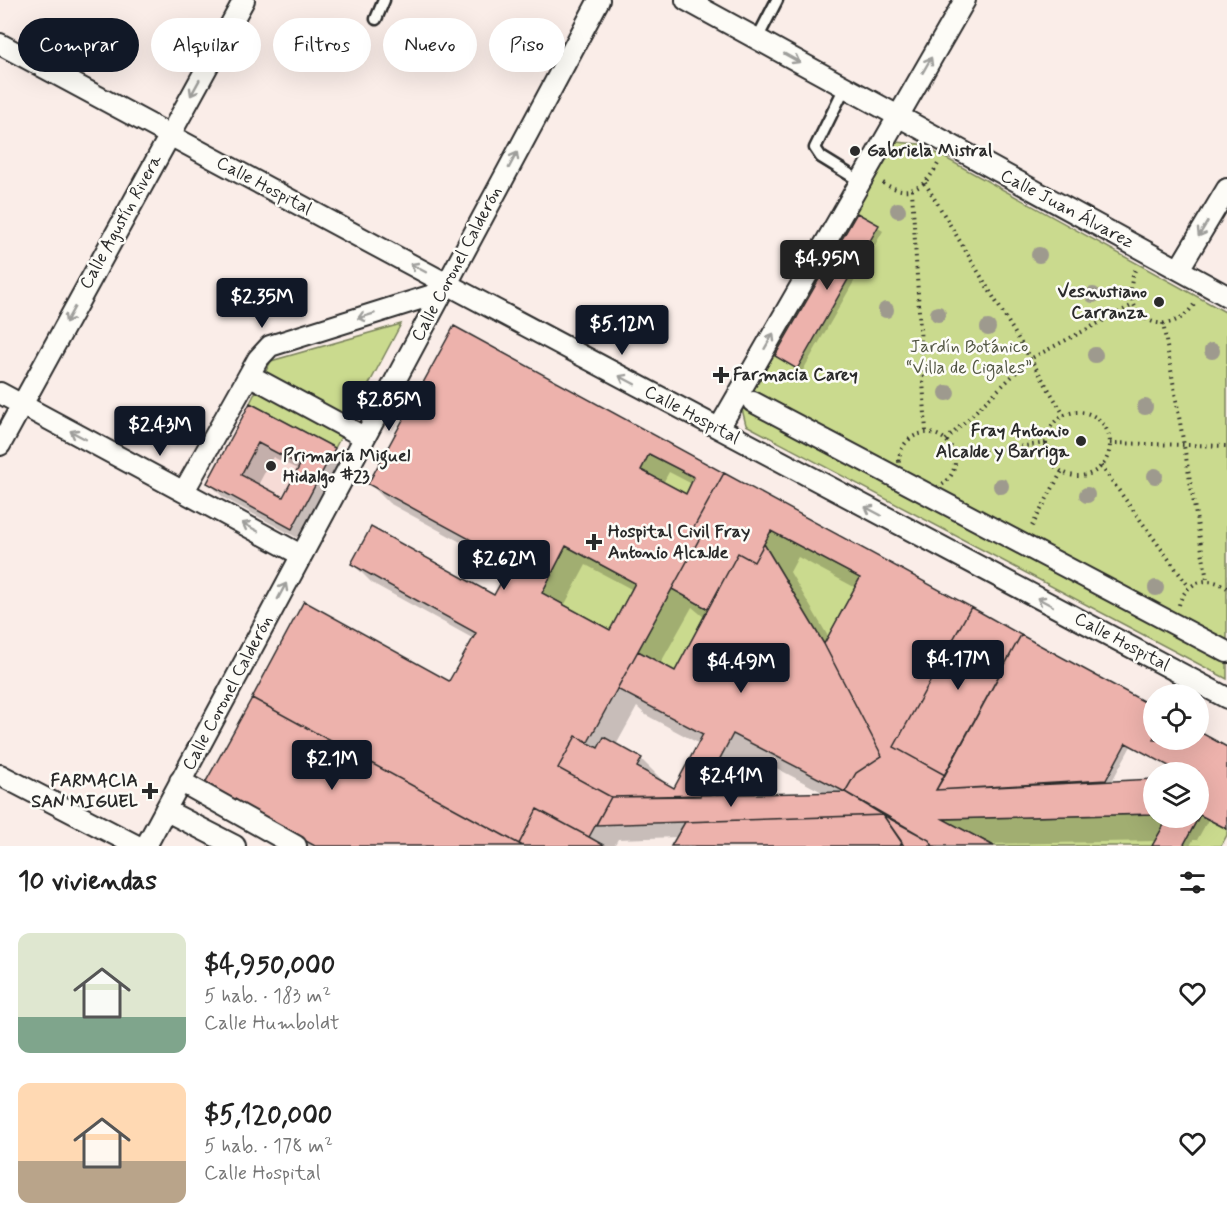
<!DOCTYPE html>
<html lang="es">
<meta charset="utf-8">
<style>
body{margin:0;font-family:Mynerve,sans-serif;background:#f2f2f2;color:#222;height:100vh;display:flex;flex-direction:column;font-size:22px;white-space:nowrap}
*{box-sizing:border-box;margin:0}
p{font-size:20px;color:#767676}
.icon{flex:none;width:33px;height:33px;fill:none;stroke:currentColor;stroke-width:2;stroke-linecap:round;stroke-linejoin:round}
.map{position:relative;height:846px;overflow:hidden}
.details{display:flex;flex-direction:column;background:#fff;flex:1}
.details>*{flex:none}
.hud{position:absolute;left:18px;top:18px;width:600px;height:54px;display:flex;gap:12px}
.fabs{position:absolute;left:1143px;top:684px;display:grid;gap:12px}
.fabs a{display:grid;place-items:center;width:66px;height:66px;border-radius:50%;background:#fff;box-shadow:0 6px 24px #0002;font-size:30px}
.price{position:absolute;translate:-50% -51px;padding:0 14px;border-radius:6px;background:#111827;color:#fff;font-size:20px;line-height:39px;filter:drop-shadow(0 2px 3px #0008)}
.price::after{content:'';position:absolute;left:50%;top:36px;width:18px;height:14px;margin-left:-9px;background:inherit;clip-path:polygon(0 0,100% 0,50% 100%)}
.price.on{background:#222;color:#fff}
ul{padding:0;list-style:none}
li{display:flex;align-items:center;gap:18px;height:150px;padding:0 18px}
li span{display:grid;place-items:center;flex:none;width:168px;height:120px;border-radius:12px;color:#555}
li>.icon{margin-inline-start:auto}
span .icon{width:72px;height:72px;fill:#fffc;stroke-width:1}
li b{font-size:26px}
h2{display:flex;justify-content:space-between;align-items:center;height:72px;padding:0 18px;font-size:26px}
.tag{padding:0 21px;border-radius:27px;background:#fff;box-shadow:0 6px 24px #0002;font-size:21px;line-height:54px}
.tag.on{background:#111827;color:#fff}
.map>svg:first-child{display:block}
</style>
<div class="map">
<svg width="1227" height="846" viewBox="0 0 1227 846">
<rect width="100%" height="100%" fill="#faede8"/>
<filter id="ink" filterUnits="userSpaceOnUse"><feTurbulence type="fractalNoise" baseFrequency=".0167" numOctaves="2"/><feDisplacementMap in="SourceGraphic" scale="12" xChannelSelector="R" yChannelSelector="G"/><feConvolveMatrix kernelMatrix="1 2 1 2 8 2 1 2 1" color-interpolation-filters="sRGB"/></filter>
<g filter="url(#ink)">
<path fill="#f6dbd6" d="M250,403L335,448L292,529L207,483Z"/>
<path fill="#cada8e" stroke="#7a825c" stroke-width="1.5" d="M895,142L920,144L1227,313V679L746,425L740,401Z
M401,324L335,448L250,403L271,361Z
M649,454L694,477L686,494L641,470Z
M771,531L860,578L824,644L764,544Z
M566,546L635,583L610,630L542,593Z
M672,589L708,609L675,671L638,651Z
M1153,814L1154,818H1168L1152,846H994L943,819Z
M1200,815L1227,829V835L1221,846H1183Z"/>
<path fill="#0003" fill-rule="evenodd" d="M858,215L883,231L802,372L777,356Z
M455,328L1154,740H1198L1227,749V830L1208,820L1197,840H1193L1190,846H1154L1157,841L988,844L991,846H673L678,837L618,839L614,846H295L450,683L474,639L372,583L353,564L494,597L510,569L389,503L370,484ZM669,472L692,484L686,496L663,483ZM798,557L856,588L829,638L790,572ZM586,565L633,590L610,632L564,606ZM692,607L705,618L675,673L660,664ZM637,707L646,715L700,744L675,790L668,786L641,759L616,745ZM1131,746L1179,772H1198V818H1154V780L1112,781ZM761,760L826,794L741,796Z
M251,405L334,449L349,464L307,543L224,498L209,483ZM273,457L299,470L283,499L258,485Z"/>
<path fill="#edb2ac" stroke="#2b2b2b" stroke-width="1.5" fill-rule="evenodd" d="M857,213L879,225L797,369L775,356Z
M454,326L724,473L693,529L702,534L588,742L576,736L558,768L611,797L589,837L537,809L519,844L252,698L304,601L449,681L476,633L351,564L371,527L494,595L512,562L368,484ZM649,454L694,477L686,494L641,470ZM566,546L635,583L610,630L542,593Z
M250,403L335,448L292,529L207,483ZM258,443L300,465L283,497L241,475Z
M724,473L971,607L894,747L945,775L936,790L1154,779V814L943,819L994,846H933L929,840L845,792L856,773L882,756L824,644L860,578L771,531L754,562L738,553L708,609L672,589L702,534L693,529Z
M764,544L824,644L882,756L856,773L845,792L733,734L700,796L611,797L558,768L576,736L598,748L604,737L642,758L637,767L674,788L703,734L617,689L638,651L675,671L738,553L754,562Z
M971,607L1021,635L945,775L894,747Z
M1021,635L1154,707V740H1198V731L1227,747V829L1200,815L1198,817V772H1180L1126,743L1106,780L936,790Z
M252,698L523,846H315L204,785Z
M845,792L883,815L596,825L611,797Z
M537,809L589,837L605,846H523L519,844Z
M883,815L929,840L933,846H904Z
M883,815L902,842L900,846H671L685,822Z
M1168,818H1198L1183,846H1152Z"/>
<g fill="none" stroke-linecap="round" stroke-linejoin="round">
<g stroke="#2b2b2b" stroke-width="15">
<path id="lane" d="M376,19L384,0
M757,39L777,0
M845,87L815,148L821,157L860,181"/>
</g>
<g stroke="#2b2b2b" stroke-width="24">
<path id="street" d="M686,0L1227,296
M0,44L462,292L1227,698
M1179,269L1227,189
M249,375L364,437
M0,393L301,555
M753,402L1227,652
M719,428L965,0
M0,445L244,0
M184,491L258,359L270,346L442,292
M0,775L137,846
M180,781L296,846
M165,810L235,846
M146,846L599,0"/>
</g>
<path stroke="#2b2b2b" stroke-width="4" stroke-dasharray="1.5 4.5" stroke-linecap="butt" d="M883,183C910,199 926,187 939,162
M925,183L1064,415
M912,190L926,432
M1135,270C1116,318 1169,344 1195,303
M1163,323L1207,580
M1046 444a32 32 0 1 1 64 0a32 32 0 1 1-64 0Z
M899 461a28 28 0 1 1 56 0a28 28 0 1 1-56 0Z
M946,440L1030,359L1133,305
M1110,443L1227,446
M955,456L1046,443
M1101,466L1189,587
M1032,526L1062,471
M1179,605C1185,582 1208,574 1227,588"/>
<use href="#lane" stroke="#fdfcf7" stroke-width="10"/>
<use href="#street" stroke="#fdfcf7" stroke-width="20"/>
</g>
<g fill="#9e9a8e">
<circle cx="898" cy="210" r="8"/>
<circle cx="1039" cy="255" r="8"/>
<circle cx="1093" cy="295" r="8"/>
<circle cx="886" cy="310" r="8"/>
<circle cx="938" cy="314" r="8"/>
<circle cx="988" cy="328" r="8"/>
<circle cx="1212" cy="351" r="8"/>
<circle cx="1095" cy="355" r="8"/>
<circle cx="947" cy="393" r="8"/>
<circle cx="1145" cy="407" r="8"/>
<circle cx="1155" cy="476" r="8"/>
<circle cx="1001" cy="486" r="8"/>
<circle cx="1087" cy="495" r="8"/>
<circle cx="1156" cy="588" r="8"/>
</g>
<defs><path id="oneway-shaft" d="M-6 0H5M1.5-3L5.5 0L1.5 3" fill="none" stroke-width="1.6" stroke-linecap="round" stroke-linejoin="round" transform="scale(1.5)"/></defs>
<g stroke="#9e9e9b">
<use href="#oneway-shaft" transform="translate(792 58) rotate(29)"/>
<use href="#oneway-shaft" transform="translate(927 65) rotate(-60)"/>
<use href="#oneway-shaft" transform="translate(195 88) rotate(119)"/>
<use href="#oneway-shaft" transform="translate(513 160) rotate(-62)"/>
<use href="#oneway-shaft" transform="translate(1203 229) rotate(121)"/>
<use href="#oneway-shaft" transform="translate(418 268) rotate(-152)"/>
<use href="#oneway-shaft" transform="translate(70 315) rotate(119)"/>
<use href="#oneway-shaft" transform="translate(366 316) rotate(163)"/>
<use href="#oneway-shaft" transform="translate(769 341) rotate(-60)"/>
<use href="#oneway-shaft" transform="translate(627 380) rotate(-152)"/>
<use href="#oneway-shaft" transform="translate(78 435) rotate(-152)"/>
<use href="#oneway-shaft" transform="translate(873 511) rotate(-152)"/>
<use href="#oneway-shaft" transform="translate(250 527) rotate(-152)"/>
<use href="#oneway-shaft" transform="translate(282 591) rotate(-62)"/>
<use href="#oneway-shaft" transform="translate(1045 602) rotate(-152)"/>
</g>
</g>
<g fill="#2b2b2b" stroke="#fdfcf7" stroke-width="2">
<circle cx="855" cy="151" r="6"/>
<circle cx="1159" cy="302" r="6"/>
<path d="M718 366h6v6h6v6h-6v6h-6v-6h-6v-6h6z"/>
<circle cx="1081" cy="441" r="6"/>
<circle cx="271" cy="466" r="6"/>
<path d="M591 533h6v6h6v6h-6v6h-6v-6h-6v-6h6z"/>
<path d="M147 782h6v6h6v6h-6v6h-6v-6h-6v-6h6z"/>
</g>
<g text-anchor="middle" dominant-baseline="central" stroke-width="5" stroke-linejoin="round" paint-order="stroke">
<g font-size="18" font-weight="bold" fill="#2b2b2b" stroke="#fdfcf7" text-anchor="start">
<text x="867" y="151">Gabriela Mistral</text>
<text x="1147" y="292" text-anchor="end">Vesnustiano<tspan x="1147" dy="21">Carranza</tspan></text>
<text x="733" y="375">Farmacia Carey</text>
<text x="1069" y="431" text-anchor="end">Fray Antonio<tspan x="1069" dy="21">Alcalde y Barriga</tspan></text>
<text x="283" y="456">Primaria Miguel<tspan x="283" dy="21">Hidalgo #23</tspan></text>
<text x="608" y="532">Hospital Civil Fray<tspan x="608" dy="21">Antonio Alcalde</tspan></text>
<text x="138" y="781" text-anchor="end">FARMACIA<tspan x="138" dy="21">SAN MIGUEL</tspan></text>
</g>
<g font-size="18" fill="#2b2b2b" stroke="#fdfcf7">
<text transform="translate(264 186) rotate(28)">Calle Hospital</text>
<text transform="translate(1067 209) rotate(28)">Calle Juan Álvarez</text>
<text transform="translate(121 222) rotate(-61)">Calle Agustín Rivera</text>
<text transform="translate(457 264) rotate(-62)">Calle Coronel Calderón</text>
<text transform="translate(692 415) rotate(28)">Calle Hospital</text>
<text transform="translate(1122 642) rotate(28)">Calle Hospital</text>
<text transform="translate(228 693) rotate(-62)">Calle Coronel Calderón</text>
</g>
<g font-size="18" fill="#535744" stroke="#fdfcf7">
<text x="969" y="347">Jardín Botánico<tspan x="969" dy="21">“Villa de Cigales”</tspan></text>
</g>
</g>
</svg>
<div class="fabs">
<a><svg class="icon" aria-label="locate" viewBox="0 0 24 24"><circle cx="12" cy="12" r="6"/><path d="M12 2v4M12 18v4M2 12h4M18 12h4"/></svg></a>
<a><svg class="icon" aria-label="layers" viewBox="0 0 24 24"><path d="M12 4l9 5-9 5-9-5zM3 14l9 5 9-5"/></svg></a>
</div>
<b class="price on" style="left:827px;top:291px">$4.95M</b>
<b class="price" style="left:262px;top:329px">$2.35M</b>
<b class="price" style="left:622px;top:356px">$5.12M</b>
<b class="price" style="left:389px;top:432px">$2.85M</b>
<b class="price" style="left:160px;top:457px">$2.43M</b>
<b class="price" style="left:504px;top:591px">$2.62M</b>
<b class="price" style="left:958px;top:691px">$4.17M</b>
<b class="price" style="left:741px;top:694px">$4.49M</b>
<b class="price" style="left:332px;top:791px">$2.1M</b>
<b class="price" style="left:731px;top:808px">$2.41M</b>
<div class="hud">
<a class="tag on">Comprar</a>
<a class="tag">Alquilar</a>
<a class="tag">Filtros</a>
<a class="tag">Nuevo</a>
<a class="tag">Piso</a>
</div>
</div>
<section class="details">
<h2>10 viviendas<svg class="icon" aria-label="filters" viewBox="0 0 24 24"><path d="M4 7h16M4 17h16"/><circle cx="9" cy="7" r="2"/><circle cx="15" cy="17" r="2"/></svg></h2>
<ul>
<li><span style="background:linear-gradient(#dfe7d0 70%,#7fa58c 0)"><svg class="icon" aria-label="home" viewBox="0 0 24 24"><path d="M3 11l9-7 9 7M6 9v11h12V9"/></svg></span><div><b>$4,950,000</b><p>5 hab. · 183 m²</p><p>Calle Humboldt</p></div><svg class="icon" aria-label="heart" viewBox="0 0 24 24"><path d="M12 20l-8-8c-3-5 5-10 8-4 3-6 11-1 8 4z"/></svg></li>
<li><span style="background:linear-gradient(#ffd9b3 65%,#b9a48a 0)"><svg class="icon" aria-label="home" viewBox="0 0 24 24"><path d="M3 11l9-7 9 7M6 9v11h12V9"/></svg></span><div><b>$5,120,000</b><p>5 hab. · 178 m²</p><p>Calle Hospital</p></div><svg class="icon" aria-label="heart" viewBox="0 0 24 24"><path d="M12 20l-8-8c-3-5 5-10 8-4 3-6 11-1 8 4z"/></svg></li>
</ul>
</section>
